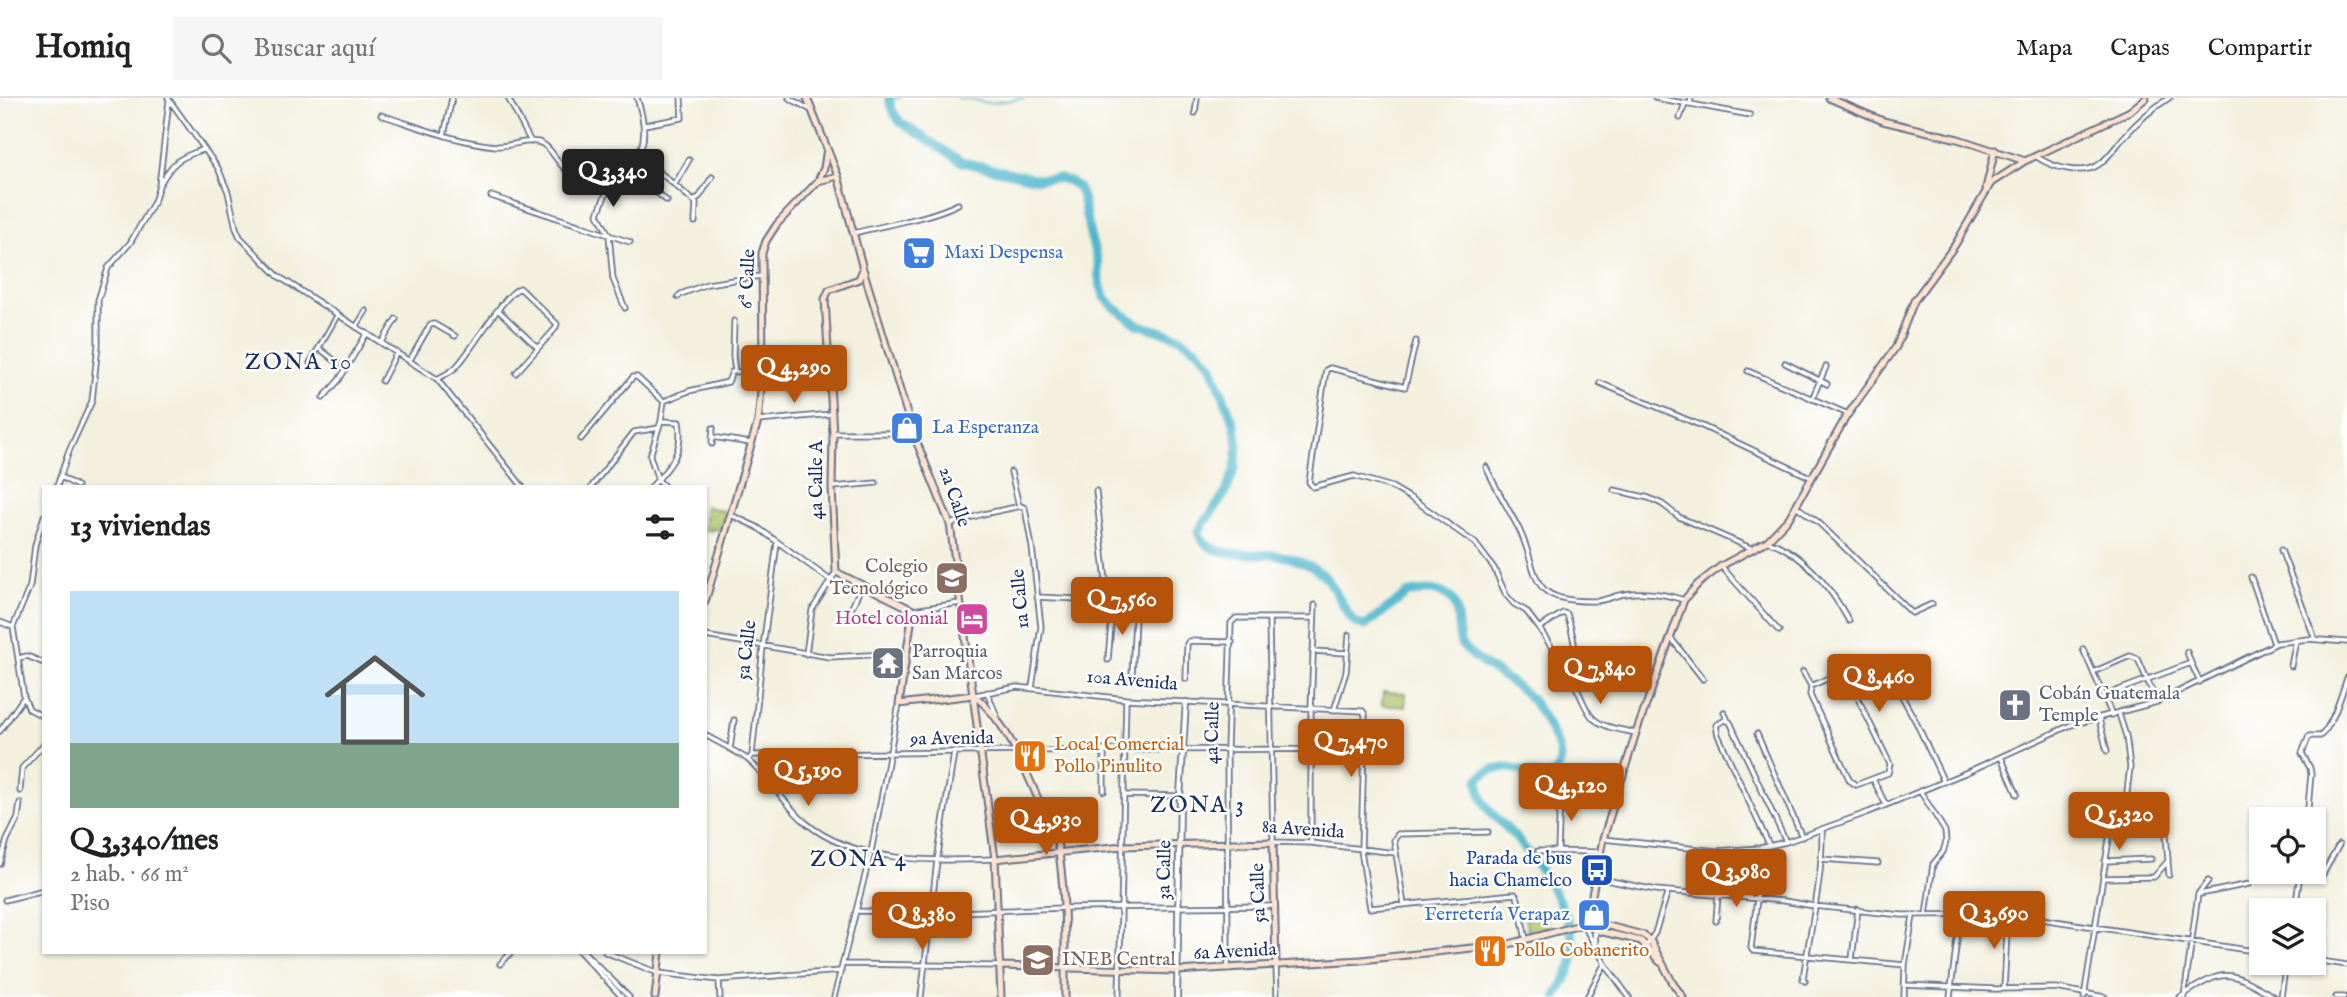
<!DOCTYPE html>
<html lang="es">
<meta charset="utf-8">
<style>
body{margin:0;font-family:"IM FELL English",serif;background:#f6f6f6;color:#202124;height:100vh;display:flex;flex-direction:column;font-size:26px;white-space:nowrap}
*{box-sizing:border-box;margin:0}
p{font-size:23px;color:#757577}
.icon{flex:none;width:38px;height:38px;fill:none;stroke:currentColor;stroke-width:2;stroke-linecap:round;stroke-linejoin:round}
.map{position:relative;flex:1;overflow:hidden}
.details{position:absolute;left:42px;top:387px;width:665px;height:469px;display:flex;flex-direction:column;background:#fff;border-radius:0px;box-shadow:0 2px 5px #0004}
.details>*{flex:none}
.fabs{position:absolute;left:2249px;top:709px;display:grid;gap:14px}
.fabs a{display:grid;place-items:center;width:77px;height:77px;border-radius:0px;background:#fff;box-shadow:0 2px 5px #0004;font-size:35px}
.price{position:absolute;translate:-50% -60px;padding:0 16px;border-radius:7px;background:#b45309;color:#fff;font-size:23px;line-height:46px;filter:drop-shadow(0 2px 4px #0008)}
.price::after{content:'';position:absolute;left:50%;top:42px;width:21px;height:16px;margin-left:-10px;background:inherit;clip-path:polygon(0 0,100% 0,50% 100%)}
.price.current{background:#222;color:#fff}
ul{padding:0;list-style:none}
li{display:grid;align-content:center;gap:14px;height:371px;padding:0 28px}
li+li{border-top:2px solid #e0e0e0}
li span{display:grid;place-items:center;height:217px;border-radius:0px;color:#555}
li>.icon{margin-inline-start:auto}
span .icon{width:126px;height:126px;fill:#fffc;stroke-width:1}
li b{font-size:30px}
h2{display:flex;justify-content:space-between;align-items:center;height:84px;padding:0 28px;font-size:30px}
header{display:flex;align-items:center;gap:42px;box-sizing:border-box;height:98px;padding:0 35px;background:#fff;border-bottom:2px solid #e0e0e0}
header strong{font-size:33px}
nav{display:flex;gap:38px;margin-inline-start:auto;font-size:24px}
.search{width:490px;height:63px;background:#f6f6f6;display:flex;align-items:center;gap:18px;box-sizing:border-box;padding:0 24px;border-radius:0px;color:#757577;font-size:26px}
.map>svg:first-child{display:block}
</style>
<header>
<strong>Homiq</strong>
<div class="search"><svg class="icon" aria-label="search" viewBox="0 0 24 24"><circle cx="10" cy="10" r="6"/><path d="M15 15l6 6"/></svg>Buscar aquí</div>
<nav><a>Mapa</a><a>Capas</a><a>Compartir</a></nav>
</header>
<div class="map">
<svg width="2347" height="899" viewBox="0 0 2347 899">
<defs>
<pattern id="park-dots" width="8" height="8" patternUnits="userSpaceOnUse" patternTransform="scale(1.75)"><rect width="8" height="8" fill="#b1c66a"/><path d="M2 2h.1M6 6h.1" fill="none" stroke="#98aa5e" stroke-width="1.8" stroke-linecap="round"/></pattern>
</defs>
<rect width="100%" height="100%" fill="#fff"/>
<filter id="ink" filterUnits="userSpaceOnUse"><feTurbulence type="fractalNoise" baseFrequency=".0143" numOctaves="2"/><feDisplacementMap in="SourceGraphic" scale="14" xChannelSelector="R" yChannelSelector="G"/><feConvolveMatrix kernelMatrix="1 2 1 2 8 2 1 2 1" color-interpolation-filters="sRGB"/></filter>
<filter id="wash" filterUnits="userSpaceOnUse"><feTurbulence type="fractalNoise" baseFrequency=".00686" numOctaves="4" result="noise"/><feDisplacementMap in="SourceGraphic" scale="28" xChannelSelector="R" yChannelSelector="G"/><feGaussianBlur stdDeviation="1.57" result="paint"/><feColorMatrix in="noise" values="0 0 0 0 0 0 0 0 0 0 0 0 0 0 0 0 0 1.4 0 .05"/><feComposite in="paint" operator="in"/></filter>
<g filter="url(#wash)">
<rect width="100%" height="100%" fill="#f3f0de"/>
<path fill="url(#park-dots)" stroke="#667a64" stroke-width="2" d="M705,408L726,414L720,433L713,430L712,433L705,432Z
M1544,814L1549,830L1528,834L1525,820Z"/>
<path fill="#b1c66a" stroke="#667a64" stroke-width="2" d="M1383,594L1406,595L1405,609L1382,607Z"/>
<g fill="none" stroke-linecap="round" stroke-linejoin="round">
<path stroke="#4eb6cc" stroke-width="2" d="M958,0L989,5L1025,0
M889,3L900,0"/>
<path stroke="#4eb6cc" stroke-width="9" d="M889,0L892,12L900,24L962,64L1038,81L1058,80L1071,84L1078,90L1082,99L1090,137L1098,164L1099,182L1104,198L1114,209L1137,226L1179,239L1198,252L1211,266L1235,328L1238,348L1235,370L1226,394L1198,434C1208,463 1252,454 1276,457C1291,459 1309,466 1321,475C1331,483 1343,509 1351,520L1356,525L1365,528L1407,496C1415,493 1421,493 1429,493C1465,493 1454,522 1461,546C1478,567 1506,578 1526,596C1536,605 1544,620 1550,632C1556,643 1563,655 1559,668C1550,697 1504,649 1478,682C1482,714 1496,717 1515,739C1539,767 1578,821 1573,859C1572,873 1562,887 1556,899"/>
</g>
</g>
<g filter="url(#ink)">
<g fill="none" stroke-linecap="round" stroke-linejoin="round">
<g stroke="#67738b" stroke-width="7">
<path id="minor" d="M168,0L218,70L228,94L236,130L240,139L278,178L437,281L522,388
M508,0L531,44
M789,0L811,12
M1655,0L1690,6L1691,0
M1195,15L1197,0
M381,17C419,29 456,44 496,48C510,49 525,41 538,44C554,48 558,73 574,75C582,77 592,74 601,73C647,70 650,38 637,0
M1680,20L1685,5L1750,17
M644,27L682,20L681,0
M444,37L452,0
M638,56L696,105L695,124
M2037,59C2052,69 2081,78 2098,67C2108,61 2116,48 2124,39C2136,25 2153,10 2169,0
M625,69L667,103
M615,72L598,116L609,137L613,181L625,210
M160,86C173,63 179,60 204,51
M675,86L689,62
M491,98L630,144
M694,103L700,98L712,79
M854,135C888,126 927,121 958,106
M678,199L681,196L707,186L761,178
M499,213L538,250
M734,223L733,258L735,274
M356,229L366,213
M1416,243L1405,289L1330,270L1326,272L1309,384L1313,389L1354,378L1392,389L1417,404L1475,445L1494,470L1506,497L1514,506L1526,513L1539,530
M382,244L396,221
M319,250L339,266
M410,262L430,227L434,226L455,238
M310,265L337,218
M1785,265L1827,286
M1748,273L1848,316
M437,281C443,278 451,274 456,269C472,253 503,196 520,190L557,226L555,231L516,275
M382,283L397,254
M1600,285L1702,328L1812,380
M323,300L339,282L367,235
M1812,301L1826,269
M664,303L689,293L728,284L732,274L830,269
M664,303L661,323L650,358L658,382L664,388
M758,323L832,316
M833,335H913
M712,339L751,345
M581,341L633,279H637L663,303
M712,346L713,330
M1486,369C1496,391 1508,410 1519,431C1541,477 1525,504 1594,503C1605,503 1615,497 1625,496C1645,493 1665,496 1684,502
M1011,374L1019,408
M61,379L77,388
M57,388L69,353L92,303L98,247V202L108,170L130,145L154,104L159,88L169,3
M592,388L634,334L659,330
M652,388C670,369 684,354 679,324L661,323
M833,389L876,385
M1614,392L1649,400L1662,406L1679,419L1753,451
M1096,393L1108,502
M1796,408L1818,424L1912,515L1932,506
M731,417L757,429L830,482
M44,418L35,447L30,488L13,529L24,599L29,611L44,619
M950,426L983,416L1021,408L1025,410L1032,449L1041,529L1032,590
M1767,443C1803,454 1831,490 1849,523
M2281,452L2315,541
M1721,468L1779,533
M2251,479L2274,546
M1037,499L1161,505
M913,512L960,505
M848,518L862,487
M1269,521L1273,744L1311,745L1396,755
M0,524L13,529
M705,538L830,559L906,555
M1670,539L1703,581
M2083,551L2112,617
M1312,553L1347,555
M2187,554L2191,565
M806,556L812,512L836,474
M19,560L27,558L44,565
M1108,562L1113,503
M1883,564L1916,624L1944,684
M2291,568L2296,542
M1803,574L1811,588
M1842,574L1846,576L1890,666L1888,675L1856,687L1850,683L1810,597L1811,588Z
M2093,574L2130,558L2138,561L2157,604
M1132,577L1136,503
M1569,577C1581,562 1572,534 1567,516L1563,515L1539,530C1551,549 1564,567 1575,587C1581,597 1585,613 1594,621C1604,630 1623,632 1636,635
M1186,581L1187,546L1189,543L1232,544
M987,594L998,621
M975,597L1017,589L1126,601L1363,613L1365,617L1361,752L1370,810L1515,796L1518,801L1526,842
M2103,598L2191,565L2200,584
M1334,612L1346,574L1349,537
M1724,614L1728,623
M2099,621L2107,653
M0,633L24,599
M1757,636L1802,739
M705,637C719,645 734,652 747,661C768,678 784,706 805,724C854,766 934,763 995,761
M730,651L734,622
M1104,652V693
M752,657L1104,652L1364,651
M2001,659L2017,696
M748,662L752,657L763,549L777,445
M1873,681L1886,707
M20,693L22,670L44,646
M1920,693L1945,733L1946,744L1943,754L1933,766L1926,817
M1124,697L1180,698
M2307,721L2311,676L2310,670L2302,655L2309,638H2320C2332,630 2342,595 2347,580
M1603,741L1717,753L1760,750L1786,744L1869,714L1965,675L2071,627L2157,604L2277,545L2308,541L2347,544
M1311,745V610L1315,507
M1769,747L1718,637L1716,627L1725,622L1730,624L1786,744
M1760,750L1757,801L1751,850L1753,853L1905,867
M1538,753L1600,754
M1558,753L1560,697
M1822,761L1878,765
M2105,763L2151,761
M2168,765L2169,777
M0,766L7,742L18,720L20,705
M2301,776L2322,778L2339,747
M1596,780L1656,792L1784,803L1814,808L1902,817L2008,816L2261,854
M2103,780L2154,779L2168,763L2164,708L2125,711
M2200,796L2249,786
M5,802L44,792
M1404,807L1394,742L1398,736L1488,734
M2295,812L2300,776
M858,813L932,815L1063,810L1275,808
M1716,823L1718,797
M1583,826L1605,866L1629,899
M1647,847L1655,835L1668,793
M580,854L622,899
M584,854L629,899
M605,854L658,875L719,882L841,873
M1852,861L1858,811
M2314,862L2347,867
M500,866L512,854
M843,866L998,868
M1276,868L1277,899
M1228,871L1227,651L1231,525L1236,520H1314
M719,882L720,899
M1805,883L1803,881C1810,831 1823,781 1822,731
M1904,887L1995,891L2056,890L2105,899
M2004,891L2008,816
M834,899L871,754L899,606
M921,899L937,763L954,655
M1119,899L1126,601
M1587,899L1604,867
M1904,899L1905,867L1913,818
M1950,899L1960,816
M2084,899L2110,735L2117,721L2125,711L2130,669L2126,638L2119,616
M2180,899C2226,869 2228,872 2275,899
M2184,899L2198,796L2208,783
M2281,899L2286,864
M2336,899H2344"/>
</g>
<g stroke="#67738b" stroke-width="8">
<path id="tertiary" d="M1595,832V850
M1177,899L1180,698L1186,604"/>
</g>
<g stroke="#67738b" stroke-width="9">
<path id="secondary" d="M807,0L838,78L863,171L913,335L950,426L995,761L1001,899
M1829,0L1883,23L1958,41L2025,63
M818,83L838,78
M1986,90L1995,52
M863,171L859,181L829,192L825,201L833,335L832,389L836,474L913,512L899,606L974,597
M705,504L758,323L763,274L762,155L766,143L777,126L818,83L824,70L827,50
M974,597C1007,624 1023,667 1040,705C1047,721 1057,738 1059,755C1066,802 1065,851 1065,899
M995,761L1123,748L1273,744L1276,868
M1582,824L1597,825L1643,837L1650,842L1674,887L1683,899
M1585,826L1595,832L1641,843L1660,864
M1001,868L1177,873L1361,862L1509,846L1577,828L1585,821L1589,812L1603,741L1636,635L1684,502L1698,486L1721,468L1767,443L1789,420L1846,319L1896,249L1914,203L1955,147L1991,85L2025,63L2130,13L2146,0
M655,899L660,854"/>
</g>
<use href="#minor" stroke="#fff" stroke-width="3.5"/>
<use href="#tertiary" stroke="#fff" stroke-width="4.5"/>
<use href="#secondary" stroke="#fde4d1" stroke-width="5"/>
</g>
</g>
<defs>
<g id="supermarket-square" transform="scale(1.75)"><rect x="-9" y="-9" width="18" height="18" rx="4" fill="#3f7fe0" stroke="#fff"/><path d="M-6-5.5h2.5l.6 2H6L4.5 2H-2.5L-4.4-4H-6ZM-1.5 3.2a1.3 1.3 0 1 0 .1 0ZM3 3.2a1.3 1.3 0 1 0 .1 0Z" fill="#fff"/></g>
<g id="shop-square" transform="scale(1.75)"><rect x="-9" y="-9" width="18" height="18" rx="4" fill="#3f7fe0" stroke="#fff"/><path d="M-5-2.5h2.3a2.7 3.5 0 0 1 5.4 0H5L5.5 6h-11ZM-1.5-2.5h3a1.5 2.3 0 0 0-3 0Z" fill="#fff"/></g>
<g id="school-square" transform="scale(1.75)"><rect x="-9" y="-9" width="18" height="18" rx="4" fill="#8d6e63" stroke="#fff"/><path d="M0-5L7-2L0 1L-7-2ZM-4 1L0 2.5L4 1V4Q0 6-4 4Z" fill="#fff"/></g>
<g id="hotel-square" transform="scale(1.75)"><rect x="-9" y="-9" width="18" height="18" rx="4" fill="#d1479c" stroke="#fff"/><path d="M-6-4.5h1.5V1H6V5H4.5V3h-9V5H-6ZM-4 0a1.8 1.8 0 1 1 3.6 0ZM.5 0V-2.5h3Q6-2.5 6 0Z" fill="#fff"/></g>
<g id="temple-square" transform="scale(1.75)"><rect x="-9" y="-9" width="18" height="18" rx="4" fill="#6b7280" stroke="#fff"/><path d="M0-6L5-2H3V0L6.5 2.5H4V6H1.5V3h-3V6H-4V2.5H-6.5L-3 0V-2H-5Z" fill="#fff"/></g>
<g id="church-square" transform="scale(1.75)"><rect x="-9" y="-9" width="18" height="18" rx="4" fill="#6b7280" stroke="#fff"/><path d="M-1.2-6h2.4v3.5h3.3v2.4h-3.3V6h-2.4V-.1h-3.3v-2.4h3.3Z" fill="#fff"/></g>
<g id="restaurant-square" transform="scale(1.75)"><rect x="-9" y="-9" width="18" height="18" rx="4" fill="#e8710a" stroke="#fff"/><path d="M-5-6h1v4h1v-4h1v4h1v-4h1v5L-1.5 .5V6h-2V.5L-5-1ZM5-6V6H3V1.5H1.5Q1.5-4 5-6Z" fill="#fff"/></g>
<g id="bus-square" transform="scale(1.75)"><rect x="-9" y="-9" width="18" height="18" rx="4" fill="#1a4fb4" stroke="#fff"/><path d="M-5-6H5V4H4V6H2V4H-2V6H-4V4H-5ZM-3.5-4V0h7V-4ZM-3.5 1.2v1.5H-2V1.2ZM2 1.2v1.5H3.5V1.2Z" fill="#fff"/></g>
</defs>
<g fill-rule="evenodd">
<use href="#supermarket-square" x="919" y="155"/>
<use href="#shop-square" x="907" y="330"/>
<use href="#school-square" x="952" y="480"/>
<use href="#hotel-square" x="972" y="521"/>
<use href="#temple-square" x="888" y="565"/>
<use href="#church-square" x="2015" y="607"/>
<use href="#restaurant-square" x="1030" y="658"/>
<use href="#bus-square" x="1597" y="772"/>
<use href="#shop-square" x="1594" y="817"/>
<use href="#restaurant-square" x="1490" y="853"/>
<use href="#school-square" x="1038" y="862"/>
</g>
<g text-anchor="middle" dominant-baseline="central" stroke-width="5" stroke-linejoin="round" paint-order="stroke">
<g font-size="19" fill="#366cbe" stroke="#fff" text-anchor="start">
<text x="944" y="155">Maxi Despensa</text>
<text x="932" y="330">La Esperanza</text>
<text x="1570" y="817" text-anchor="end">Ferretería Verapaz</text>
</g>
<g font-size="19" fill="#1b2f5e" stroke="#fff">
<text transform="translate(748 181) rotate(-87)">6ª Calle</text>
<text transform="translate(817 382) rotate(-90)">4a Calle A</text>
<text transform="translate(954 399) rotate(71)">2a Calle</text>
<text transform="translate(1021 501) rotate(-95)">1a Calle</text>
<text transform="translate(747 552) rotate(-83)">5a Calle</text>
<text transform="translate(1132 583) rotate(5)">10a Avenida</text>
<text transform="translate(1213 635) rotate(-89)">4a Calle</text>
<text transform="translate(952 641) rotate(-1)">9a Avenida</text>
<text transform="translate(1303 732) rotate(4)">8a Avenida</text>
<text transform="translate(1165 772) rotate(-89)">3a Calle</text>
<text transform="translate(1259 795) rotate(-92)">5a Calle</text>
<text transform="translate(1235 854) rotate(-3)">6a Avenida</text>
</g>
<g font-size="19" fill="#785e54" stroke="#fff" text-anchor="end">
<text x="928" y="469">Colegio<tspan x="928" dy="22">Tecnológico</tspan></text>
<text x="1062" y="862" text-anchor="start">INEB Central</text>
</g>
<g font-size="19" fill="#b23c85" stroke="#fff" text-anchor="end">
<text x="948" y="521">Hotel colonial</text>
</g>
<g font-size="19" fill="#5b616d" stroke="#fff" text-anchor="start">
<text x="912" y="554">Parroquia<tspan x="912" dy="22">San Marcos</tspan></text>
<text x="2039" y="596">Cobán Guatemala<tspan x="2039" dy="22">Temple</tspan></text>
</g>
<g font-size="19" fill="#c56008" stroke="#fff" text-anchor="start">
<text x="1054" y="647">Local Comercial<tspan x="1054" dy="22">Pollo Pinulito</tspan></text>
<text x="1514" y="853">Pollo Cobanerito</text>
</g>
<g font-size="19" fill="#164399" stroke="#fff" text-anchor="end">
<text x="1572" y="761">Parada de bus<tspan x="1572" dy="22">hacia Chamelco</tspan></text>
</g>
<g font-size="23" letter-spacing="2" fill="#1b2f5e" stroke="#fff">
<text x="299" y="264">ZONA 10</text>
<text x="1198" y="707">ZONA 3</text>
<text x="859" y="761">ZONA 4</text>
</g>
</g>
</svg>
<div class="fabs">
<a><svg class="icon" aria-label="locate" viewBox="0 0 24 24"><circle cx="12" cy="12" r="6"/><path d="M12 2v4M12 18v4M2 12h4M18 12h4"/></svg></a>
<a><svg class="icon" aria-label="layers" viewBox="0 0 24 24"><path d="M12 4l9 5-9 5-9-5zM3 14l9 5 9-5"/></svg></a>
</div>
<b class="price current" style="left:613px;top:111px">Q 3,340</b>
<b class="price" style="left:794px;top:307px">Q 4,290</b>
<b class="price" style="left:1122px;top:539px">Q 7,560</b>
<b class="price" style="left:1600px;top:608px">Q 7,840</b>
<b class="price" style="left:1879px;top:616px">Q 8,460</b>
<b class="price" style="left:1351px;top:681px">Q 7,470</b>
<b class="price" style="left:808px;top:710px">Q 5,190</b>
<b class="price" style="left:1571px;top:725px">Q 4,120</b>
<b class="price" style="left:2119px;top:754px">Q 5,320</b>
<b class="price" style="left:1046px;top:759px">Q 4,930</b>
<b class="price" style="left:1736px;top:811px">Q 3,980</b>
<b class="price" style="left:1994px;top:853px">Q 3,690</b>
<b class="price" style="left:922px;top:854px">Q 8,380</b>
<section class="details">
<h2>13 viviendas<svg class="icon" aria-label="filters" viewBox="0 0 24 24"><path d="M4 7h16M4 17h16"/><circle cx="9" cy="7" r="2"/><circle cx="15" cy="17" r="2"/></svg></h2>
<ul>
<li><span style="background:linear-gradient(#bfe0f5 70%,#7fa58c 0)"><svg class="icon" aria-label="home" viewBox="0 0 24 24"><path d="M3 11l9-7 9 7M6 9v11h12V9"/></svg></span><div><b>Q 3,340/mes</b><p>2 hab. · 66 m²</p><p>Piso</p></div></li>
</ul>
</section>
</div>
